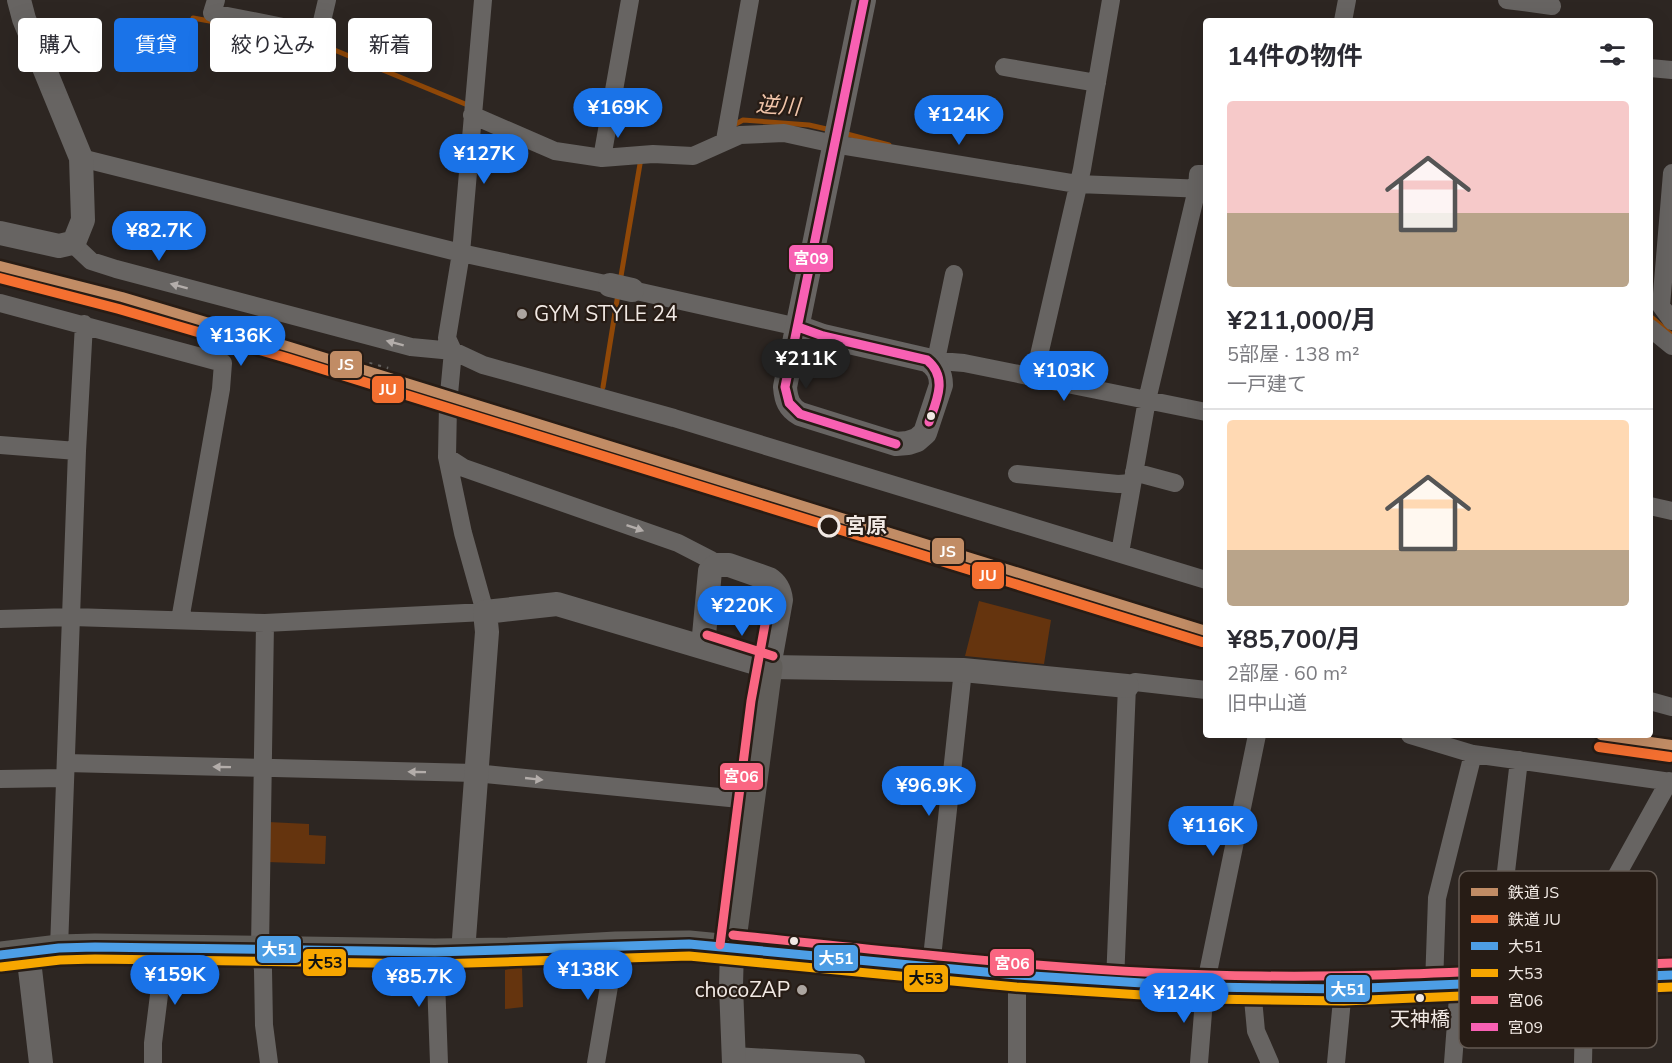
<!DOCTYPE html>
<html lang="ja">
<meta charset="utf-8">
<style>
body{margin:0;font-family:"Nunito Sans","Noto Sans JP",sans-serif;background:#f7f7f7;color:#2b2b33;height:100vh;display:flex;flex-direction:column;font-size:22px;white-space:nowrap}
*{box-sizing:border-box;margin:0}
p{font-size:20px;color:#7c7c81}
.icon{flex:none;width:33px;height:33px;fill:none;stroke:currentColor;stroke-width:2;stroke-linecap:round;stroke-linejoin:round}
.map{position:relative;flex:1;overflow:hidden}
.drawer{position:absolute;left:1203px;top:18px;width:450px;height:720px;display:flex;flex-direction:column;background:#fff;border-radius:6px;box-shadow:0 6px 24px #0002}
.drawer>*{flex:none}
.hud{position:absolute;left:18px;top:18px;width:570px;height:54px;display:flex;gap:12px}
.price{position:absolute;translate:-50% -51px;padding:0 14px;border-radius:21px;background:#1a73e8;color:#fff;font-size:20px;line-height:39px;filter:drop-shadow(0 2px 3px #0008)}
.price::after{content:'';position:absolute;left:50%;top:36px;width:18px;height:14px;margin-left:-9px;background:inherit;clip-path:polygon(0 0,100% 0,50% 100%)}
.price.on{background:#222;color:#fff}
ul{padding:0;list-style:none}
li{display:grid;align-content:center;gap:12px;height:318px;padding:0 24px}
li+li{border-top:2px solid #e1e1e2}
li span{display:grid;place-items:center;height:186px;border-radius:6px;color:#555}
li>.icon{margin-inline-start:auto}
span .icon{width:108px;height:108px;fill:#fffc;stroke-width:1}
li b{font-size:26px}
h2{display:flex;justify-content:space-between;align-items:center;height:72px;padding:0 24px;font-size:26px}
.pill{padding:0 21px;border-radius:6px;background:#fff;box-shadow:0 6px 24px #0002;font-size:21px;line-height:54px}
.pill.on{background:#1a73e8;color:#fff}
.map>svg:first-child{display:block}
</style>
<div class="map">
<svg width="1672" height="1063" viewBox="0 0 1672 1063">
<rect width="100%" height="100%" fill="#2d2622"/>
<path fill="#65340e" d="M979,601L1051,620L1044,664L965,656Z
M268,822L309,824V835L326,836L325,864L267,862Z
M522,967L523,1007L505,1009V970Z"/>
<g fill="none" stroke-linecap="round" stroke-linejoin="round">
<path stroke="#904808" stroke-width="5" d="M193,18L215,22
M238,27L332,49L470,106
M732,126L743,120L809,125L831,130
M843,133L889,145
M620,282L641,158
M1650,316L1672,335
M603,387L618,294"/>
<path stroke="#676462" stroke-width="18" d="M216,0L212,13L293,29L287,51
M1507,0L1552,6
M1343,21L1347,0
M319,34L327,0
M1004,67L1097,83
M1650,68L1672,70
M472,115L555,151L602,158L630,0
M725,140L750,0
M81,158L461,253L610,285
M602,158L653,154L693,156L740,135L784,133L834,144L1077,184L1206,189
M1672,173L1661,306L1672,321
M72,243L91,261L116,269L411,347L453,351L483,365L674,418L1206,580
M632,290L798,327
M0,303L223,363L221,389L180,620
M1650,328L1672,346
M927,360L964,363L1206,412
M936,360L954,274
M1034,377L1082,169L1111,0
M0,445L77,451
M447,457L464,468L678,543L711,560L717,565
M1134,472L1175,483
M1017,474L1118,484L1132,483
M1650,506L1672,511
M1120,553L1147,400L1197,189L1198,174H1206
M0,619L72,617L265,623L485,612L463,533L447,457L448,405L453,351L447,338L461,253L483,0
M265,623L260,949L263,970L264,1025L269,1063
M1650,701L1672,707
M1410,735L1473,754L1672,782
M66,763L475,773L750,800
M0,779L65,778
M59,948L77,451L84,324
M435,952L439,1063
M931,967L963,670
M1115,982L1127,686L1135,682L1206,690
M1493,983L1519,760
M1434,985L1437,898L1473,754
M1252,988L1256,1031L1270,1063
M734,1056L856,1063
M153,1063V1043L165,947
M596,1063L616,945
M1017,1063V975
M1199,1063L1205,987L1257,735
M1336,1063L1343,989
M1453,1063L1459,984
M1583,1063L1585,965L1593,918L1669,781"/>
<path stroke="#676462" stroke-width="24" d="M0,233L59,246L72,243L75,240L83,220L81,158L24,19L19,0
M610,285L632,290
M798,327L823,336L927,360C937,366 941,373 941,385L925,433L917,440L908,443L896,444L800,414C789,408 786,400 785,387L864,0
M703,646L710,571L717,565H729L769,579C777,584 780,591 781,600L769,667
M732,947L731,986L734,1063
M28,952L41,1063
M463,952L487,632L485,612L557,604L769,667L963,670L1127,686"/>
<path stroke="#605d59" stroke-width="27" d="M732,947L769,667
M0,955L59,948L95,947L435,952L508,951L616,945L689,944L1017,975L1205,987L1343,989L1672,975"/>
<path stroke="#64615e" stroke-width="4.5" stroke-dasharray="3 6" stroke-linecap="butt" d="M290,347L321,352L388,369"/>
<g stroke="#271c15" stroke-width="14">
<path id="bus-1" d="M0,955L59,948L95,947L435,952L689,944L1017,975L1205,987L1343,989L1672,975"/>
</g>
<g stroke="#271c15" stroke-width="14">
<path id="bus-2" d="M1,967L60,960L95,959L435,964L689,956L1016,987L1205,999L1344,1001L1672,987"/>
</g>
<g stroke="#271c15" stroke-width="14">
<path id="bus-3" d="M707,635L773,656
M733,935C909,953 1084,974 1261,976C1398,978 1535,967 1672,963
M720,945L751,701L768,608"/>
</g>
<g stroke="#271c15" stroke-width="14">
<path id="bus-4" d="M864,0L785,387L789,403L800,414L896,444
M798,327L823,336L927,360C948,377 937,400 929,422"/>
</g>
<use href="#bus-1" stroke="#4d9ee5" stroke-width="9"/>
<use href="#bus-2" stroke="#f7a600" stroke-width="9"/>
<use href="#bus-3" stroke="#fa6682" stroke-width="9"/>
<use href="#bus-4" stroke="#f860b3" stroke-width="9"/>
<g stroke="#271c15" stroke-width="15">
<path id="rail-1" d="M0,266L122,297L290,347L1206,631
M1601,735L1672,745"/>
</g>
<g stroke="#271c15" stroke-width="15">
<path id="rail-2" d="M0,278L119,309L287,358L1202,642
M1599,747L1670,757"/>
</g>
<use href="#rail-1" stroke="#c18c65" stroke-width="10"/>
<use href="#rail-2" stroke="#f46f30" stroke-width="10"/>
</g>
<defs><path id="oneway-solid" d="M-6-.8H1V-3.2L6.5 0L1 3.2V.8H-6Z" transform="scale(1.5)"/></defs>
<g fill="#b3adaa">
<use href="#oneway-solid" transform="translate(179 286) rotate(-165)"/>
<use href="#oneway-solid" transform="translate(395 343) rotate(-165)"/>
<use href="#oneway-solid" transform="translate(635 528) rotate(19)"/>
<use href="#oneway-solid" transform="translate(222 767) rotate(-179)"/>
<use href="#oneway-solid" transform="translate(417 772) rotate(-179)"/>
<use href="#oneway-solid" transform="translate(534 779) rotate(6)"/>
</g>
<g fill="#aca5a0" stroke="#271c15" stroke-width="2">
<circle cx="522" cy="314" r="6"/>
<circle cx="802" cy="990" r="6"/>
</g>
<g fill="#f1e9e4" stroke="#271c15" stroke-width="2">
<circle cx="931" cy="416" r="5"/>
<circle cx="794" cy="941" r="5"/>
<circle cx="1420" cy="998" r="5"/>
</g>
<circle fill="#271c15" stroke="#f1e9e4" stroke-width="3" cx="829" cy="526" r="10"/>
<g text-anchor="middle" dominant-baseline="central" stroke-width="4.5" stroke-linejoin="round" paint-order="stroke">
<g font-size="20" fill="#f1e9e4" stroke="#271c15">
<text x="1420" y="1019">天神橋</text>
</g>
<g font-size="21" fill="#f1e9e4" stroke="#271c15" text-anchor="start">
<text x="534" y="314">GYM STYLE 24</text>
<text x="790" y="990" text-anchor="end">chocoZAP</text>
</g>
<g font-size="21" font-weight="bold" fill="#f1e9e4" stroke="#271c15" text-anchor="start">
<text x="845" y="526">宮原</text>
</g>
<g font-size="22" font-style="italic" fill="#f0c4a9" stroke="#271c15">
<text transform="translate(778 106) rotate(4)">逆川</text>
</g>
</g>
<rect x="1459" y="871" width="198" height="177" rx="9" fill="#271c15" stroke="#645a53" stroke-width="1.5"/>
<rect x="1471" y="888" width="27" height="8" fill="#c18c65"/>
<rect x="1471" y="915" width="27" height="8" fill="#f46f30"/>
<rect x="1471" y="942" width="27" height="8" fill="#4d9ee5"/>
<rect x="1471" y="969" width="27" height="8" fill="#f7a600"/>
<rect x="1471" y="996" width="27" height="8" fill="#fa6682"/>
<rect x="1471" y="1023" width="27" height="8" fill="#f860b3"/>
<g font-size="16" fill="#f1e9e4">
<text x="1508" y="898">鉄道 JS</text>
<text x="1508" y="925">鉄道 JU</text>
<text x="1508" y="952">大51</text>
<text x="1508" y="979">大53</text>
<text x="1508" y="1006">宮06</text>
<text x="1508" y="1033">宮09</text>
</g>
<g stroke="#271c15" stroke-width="2">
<rect x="788" y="244" width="46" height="29" rx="6" fill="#f860b3"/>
<rect x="329" y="350" width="34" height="29" rx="6" fill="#c18c65"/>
<rect x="371" y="375" width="34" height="29" rx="6" fill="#f46f30"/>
<rect x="931" y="537" width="34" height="28" rx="6" fill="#c18c65"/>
<rect x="971" y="561" width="34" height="29" rx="6" fill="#f46f30"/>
<rect x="719" y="762" width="45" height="29" rx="6" fill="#fa6682"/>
<rect x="256" y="935" width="46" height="29" rx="6" fill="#4d9ee5"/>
<rect x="813" y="944" width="46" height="28" rx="6" fill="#4d9ee5"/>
<rect x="302" y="948" width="45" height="29" rx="6" fill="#f7a600"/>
<rect x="989" y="948" width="46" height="29" rx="6" fill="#fa6682"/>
<rect x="903" y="964" width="46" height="29" rx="6" fill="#f7a600"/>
<rect x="1325" y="974" width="46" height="29" rx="6" fill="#4d9ee5"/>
</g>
<g font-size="16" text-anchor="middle" font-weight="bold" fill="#fff">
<text x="811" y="264">宮09</text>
<text x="346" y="370">JS</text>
<text x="388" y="395">JU</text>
<text x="948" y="557">JS</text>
<text x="988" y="581">JU</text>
<text x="741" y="782">宮06</text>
<text x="279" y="955">大51</text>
<text x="836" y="964">大51</text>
<text x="1012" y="969">宮06</text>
<text x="1348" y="995">大51</text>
</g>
<g font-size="16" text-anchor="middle" font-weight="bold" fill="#111">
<text x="325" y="968">大53</text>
<text x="926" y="984">大53</text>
</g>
</svg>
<b class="price" style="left:618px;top:139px">¥169K</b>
<b class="price" style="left:959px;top:146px">¥124K</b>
<b class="price" style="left:484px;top:185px">¥127K</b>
<b class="price" style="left:159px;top:262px">¥82.7K</b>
<b class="price" style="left:241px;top:367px">¥136K</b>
<b class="price on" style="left:806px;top:390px">¥211K</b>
<b class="price" style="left:1064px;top:402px">¥103K</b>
<b class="price" style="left:742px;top:637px">¥220K</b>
<b class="price" style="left:929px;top:817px">¥96.9K</b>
<b class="price" style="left:1213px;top:857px">¥116K</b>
<b class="price" style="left:588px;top:1001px">¥138K</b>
<b class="price" style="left:175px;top:1006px">¥159K</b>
<b class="price" style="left:419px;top:1008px">¥85.7K</b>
<b class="price" style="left:1184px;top:1024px">¥124K</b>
<div class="hud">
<a class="pill">購入</a>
<a class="pill on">賃貸</a>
<a class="pill">絞り込み</a>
<a class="pill">新着</a>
</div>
<section class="drawer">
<h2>14件の物件<svg class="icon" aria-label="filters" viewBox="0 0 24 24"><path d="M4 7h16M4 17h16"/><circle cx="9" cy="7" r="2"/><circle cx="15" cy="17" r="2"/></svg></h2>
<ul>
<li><span style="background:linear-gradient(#f6c9c9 60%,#b9a48a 0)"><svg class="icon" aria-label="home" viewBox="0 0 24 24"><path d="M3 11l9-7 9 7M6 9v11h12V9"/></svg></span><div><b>¥211,000/月</b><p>5部屋 · 138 m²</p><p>一戸建て</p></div></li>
<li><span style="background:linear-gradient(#ffd9b3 70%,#b9a48a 0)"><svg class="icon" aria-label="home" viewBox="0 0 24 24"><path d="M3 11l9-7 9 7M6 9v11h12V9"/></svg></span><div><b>¥85,700/月</b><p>2部屋 · 60 m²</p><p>旧中山道</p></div></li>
</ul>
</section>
</div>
